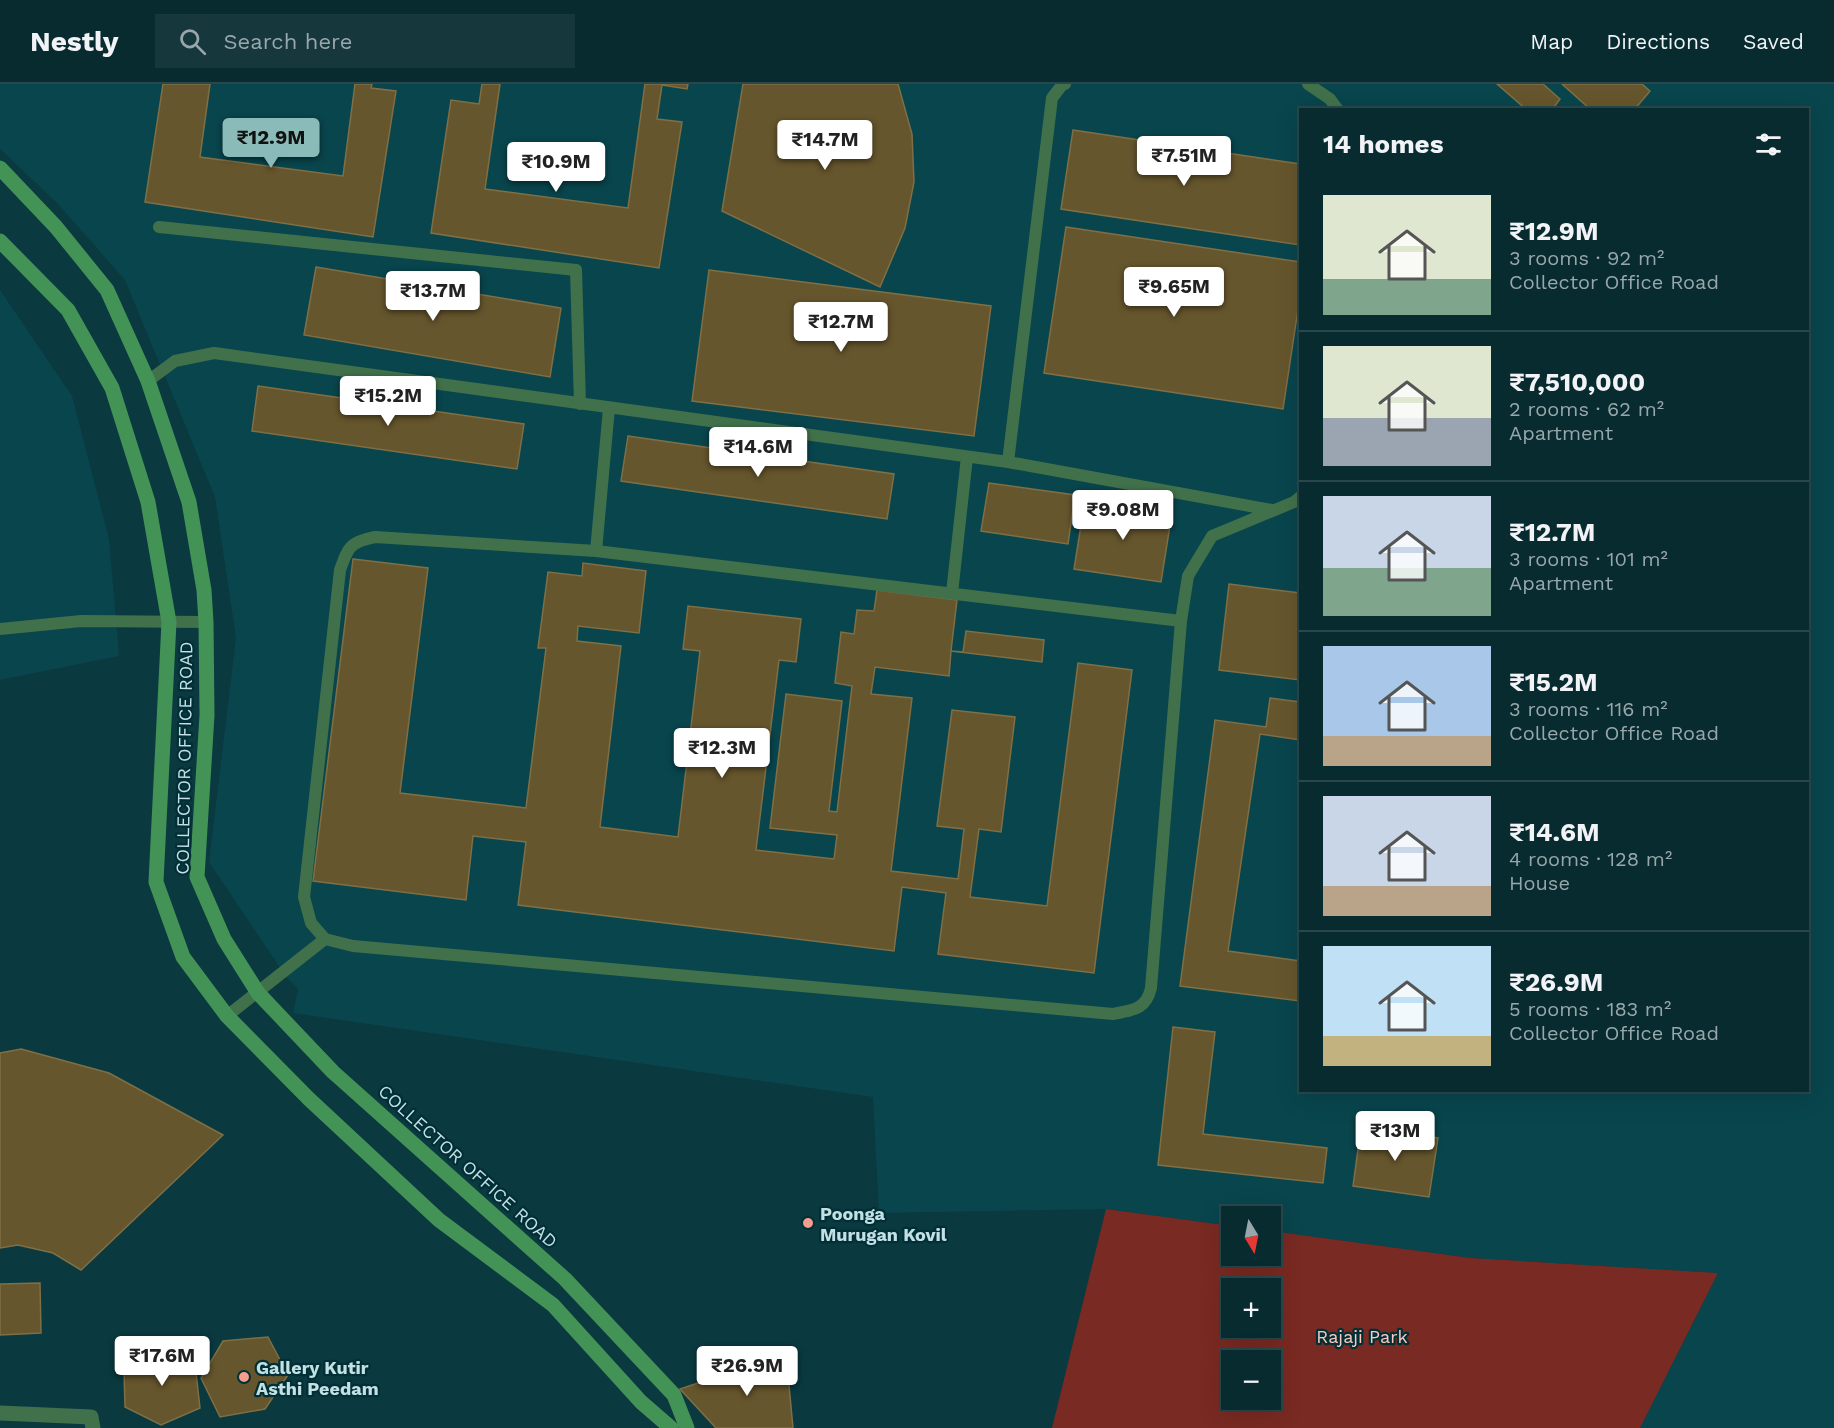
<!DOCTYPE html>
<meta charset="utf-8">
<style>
body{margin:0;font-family:"Work Sans",sans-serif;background:#16373c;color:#f1f3f6;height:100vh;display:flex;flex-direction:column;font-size:22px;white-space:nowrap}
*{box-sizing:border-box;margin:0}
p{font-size:20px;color:#98a7ab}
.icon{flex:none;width:33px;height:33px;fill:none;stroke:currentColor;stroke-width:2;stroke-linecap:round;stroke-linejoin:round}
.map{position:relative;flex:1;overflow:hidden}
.panel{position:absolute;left:1299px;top:24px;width:510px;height:984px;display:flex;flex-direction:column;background:#082b30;border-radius:0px;box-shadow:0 6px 24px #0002,0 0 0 2px #29474c}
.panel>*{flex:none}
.needle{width:39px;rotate:170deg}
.tools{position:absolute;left:1221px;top:1122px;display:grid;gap:12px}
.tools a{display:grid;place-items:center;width:60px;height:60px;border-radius:0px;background:#082b30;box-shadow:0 6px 24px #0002,0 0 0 2px #29474c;font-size:30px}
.price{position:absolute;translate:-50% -51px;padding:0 14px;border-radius:6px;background:#fff;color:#222;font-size:20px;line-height:39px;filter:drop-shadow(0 2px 3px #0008)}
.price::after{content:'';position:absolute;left:50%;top:36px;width:18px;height:14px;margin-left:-9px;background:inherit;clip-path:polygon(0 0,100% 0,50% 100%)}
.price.current{background:#8bbbb9;color:#111}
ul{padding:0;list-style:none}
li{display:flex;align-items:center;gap:18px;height:150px;padding:0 24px}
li+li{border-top:2px solid #29474c}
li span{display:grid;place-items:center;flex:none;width:168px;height:120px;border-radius:0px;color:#555}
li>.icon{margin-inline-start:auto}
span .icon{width:72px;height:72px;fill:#fffc;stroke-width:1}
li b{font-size:26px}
h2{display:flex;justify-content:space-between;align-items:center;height:72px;padding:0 24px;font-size:26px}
header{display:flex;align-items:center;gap:36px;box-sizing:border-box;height:84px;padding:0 30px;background:#082b30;border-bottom:2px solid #29474c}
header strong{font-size:28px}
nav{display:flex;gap:33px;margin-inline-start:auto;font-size:21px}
.search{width:420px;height:54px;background:#16373c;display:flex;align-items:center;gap:15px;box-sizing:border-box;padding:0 21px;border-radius:0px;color:#98a7ab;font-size:22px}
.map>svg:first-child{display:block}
</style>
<header>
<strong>Nestly</strong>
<div class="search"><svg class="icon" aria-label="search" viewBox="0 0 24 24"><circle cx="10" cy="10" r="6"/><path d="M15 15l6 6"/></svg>Search here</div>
<nav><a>Map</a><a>Directions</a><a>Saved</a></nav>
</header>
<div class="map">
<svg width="1834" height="1344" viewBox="0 0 1834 1344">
<rect width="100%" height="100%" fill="#0a3940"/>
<path fill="#09454d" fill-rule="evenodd" d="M0,0H1834V1344H1640L1718,1189L1471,1174L1271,1147L1270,1132H1232L1231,1142L1106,1125L879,1129L873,1013L293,929L298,905L287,894L209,778L236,554L215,413L125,196L58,120L0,65ZM1300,26H1808V1006H1300Z
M0,206L72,312L109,455L119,572L0,596Z"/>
<path fill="#792a22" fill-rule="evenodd" d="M1106,1125L1231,1142L1232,1172H1270L1271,1147L1471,1174L1718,1189L1640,1344H1052ZM1232,1204H1270V1244H1232ZM1232,1276H1270V1316H1232Z"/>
<path fill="#66562d" stroke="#7f6f45" stroke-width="1.5" d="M163,0H210L200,73L343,92L355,0H372L371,4L396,7L373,153L145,118Z
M482,0H500L485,105L628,124L645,0H688L687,5L662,1L657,35L682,38L659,184L431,149L451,16L479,20Z
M743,0H898L912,50L914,98L905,144L880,203L722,127Z
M1497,0H1543L1560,15L1552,26H1527Z
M1562,0H1642L1650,7L1634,26H1591Z
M1073,46L1300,80V161L1061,125Z
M1066,143L1300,178V212L1283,325L1044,289Z
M316,183L561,224L550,293L304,251Z
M709,186L991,222L974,352L692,317Z
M258,302L524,340L517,385L252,347Z
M628,352L894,390L887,435L621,397Z
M989,399L1075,411L1068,460L981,447Z
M1085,416L1172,429L1161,498L1074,485Z
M353,475L428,484L400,709L526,724L546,564H538L548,488L582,492L583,479L646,487L639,549L578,542L577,557L621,562L600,743L678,753L700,567L683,565L688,522L801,535L796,578L779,576L756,766L834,775L837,751L770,744L786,610L842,617L829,727L837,728L852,602L835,599L841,548L854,550L857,526L874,527L877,506L957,516L951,567L963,568L966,547L1044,556L1042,578L951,567L949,592L875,583L871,610L912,614L891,787L958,795L964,745L937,742L952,626L1015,633L1001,748L979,745L970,813L1047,822L1078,579L1132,586L1094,889L938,870L946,809L902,803L894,867L518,821L526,758L473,752L466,816L313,797Z
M1229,500L1300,509V596L1219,586Z
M1270,614L1300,618V656L1260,650L1228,867L1300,877V917L1180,902L1215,636L1266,643Z
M1173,943L1215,948L1203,1050L1327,1064L1323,1099L1158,1081Z
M21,965L109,989L223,1051L81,1186L53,1169L18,1161L0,1164V969Z
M1361,1043L1438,1054L1429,1113L1353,1102Z
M40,1199L41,1249L0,1251V1200Z
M268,1253L288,1291L265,1325L220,1333L201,1294L223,1257Z
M156,1264L195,1280L200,1324L161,1341L125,1323L124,1287Z
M786,1269L793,1344H716L680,1305Z"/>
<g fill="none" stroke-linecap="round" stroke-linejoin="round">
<path stroke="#41714b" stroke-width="12" d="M1308,0L1330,15L1338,26
M159,143L576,186L580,320
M148,297L175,277L214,269L1008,378L1272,426
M1008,378L1052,14L1062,1L1065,0
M596,467L609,324
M952,509L967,373
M0,545L81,537L206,538
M325,855L311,839L304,813L340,486C348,463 350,458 375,453L596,467L1181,537
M227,932L325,855L353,862L1113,930C1132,926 1146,926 1151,904L1181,537L1188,492L1212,452L1294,418L1300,413"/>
<path stroke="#41714b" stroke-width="15" d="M0,1329L91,1333L93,1344"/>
<path stroke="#439356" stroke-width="15" d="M0,84L56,143L107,206L148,297L189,418L204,506L206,538L207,631L197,793L224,855L258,909L333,988L565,1195L674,1311L687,1344
M0,157L68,226L112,304L148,418L169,538L156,798L183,873L227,932L309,1015L439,1136L553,1221L641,1318L671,1344"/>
</g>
<g fill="#f59d8f" stroke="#002f36" stroke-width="2">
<circle cx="808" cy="1139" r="6"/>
<circle cx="244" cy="1293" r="6"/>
</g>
<g text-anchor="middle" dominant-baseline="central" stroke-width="4.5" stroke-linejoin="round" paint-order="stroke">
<g font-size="18" fill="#c3e0e5" stroke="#002f36">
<text transform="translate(184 674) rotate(-89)">COLLECTOR OFFICE ROAD</text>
<text transform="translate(468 1082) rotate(42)">COLLECTOR OFFICE ROAD</text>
</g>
<g font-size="18" font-weight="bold" fill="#c3e0e5" stroke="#002f36" text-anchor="start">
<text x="820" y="1129">Poonga<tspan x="820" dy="21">Murugan Kovil</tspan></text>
<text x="256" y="1283">Gallery Kutir<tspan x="256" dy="21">Asthi Peedam</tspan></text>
</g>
<g font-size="18" fill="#fbc8c0" stroke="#002f36">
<text x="1362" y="1252">Rajaji Park</text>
</g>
</g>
</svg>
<div class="tools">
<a><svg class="needle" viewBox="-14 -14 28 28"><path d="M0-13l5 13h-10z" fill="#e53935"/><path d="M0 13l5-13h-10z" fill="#98a7ab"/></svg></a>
<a>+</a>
<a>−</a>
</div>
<b class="price current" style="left:271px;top:85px">₹12.9M</b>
<b class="price" style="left:825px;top:87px">₹14.7M</b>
<b class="price" style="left:1184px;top:103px">₹7.51M</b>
<b class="price" style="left:556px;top:109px">₹10.9M</b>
<b class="price" style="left:1174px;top:234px">₹9.65M</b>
<b class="price" style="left:433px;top:238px">₹13.7M</b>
<b class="price" style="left:841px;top:269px">₹12.7M</b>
<b class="price" style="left:388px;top:343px">₹15.2M</b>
<b class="price" style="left:758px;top:394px">₹14.6M</b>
<b class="price" style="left:1123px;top:457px">₹9.08M</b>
<b class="price" style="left:722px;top:695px">₹12.3M</b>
<b class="price" style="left:1395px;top:1078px">₹13M</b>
<b class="price" style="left:162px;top:1303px">₹17.6M</b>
<b class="price" style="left:747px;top:1313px">₹26.9M</b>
<section class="panel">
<h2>14 homes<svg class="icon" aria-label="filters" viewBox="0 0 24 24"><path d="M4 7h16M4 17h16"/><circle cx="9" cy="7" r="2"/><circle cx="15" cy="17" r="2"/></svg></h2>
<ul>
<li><span style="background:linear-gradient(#dfe7d0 70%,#7fa58c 0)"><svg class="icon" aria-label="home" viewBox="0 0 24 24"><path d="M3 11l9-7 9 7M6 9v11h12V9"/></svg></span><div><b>₹12.9M</b><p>3 rooms · 92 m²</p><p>Collector Office Road</p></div></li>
<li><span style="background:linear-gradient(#dfe7d0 60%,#9aa5b1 0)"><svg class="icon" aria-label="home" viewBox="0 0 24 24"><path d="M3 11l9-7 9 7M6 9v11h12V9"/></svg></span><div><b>₹7,510,000</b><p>2 rooms · 62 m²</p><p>Apartment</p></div></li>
<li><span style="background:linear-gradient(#c9d6e8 60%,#7fa58c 0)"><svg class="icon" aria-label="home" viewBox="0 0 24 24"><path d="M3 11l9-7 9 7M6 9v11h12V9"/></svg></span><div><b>₹12.7M</b><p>3 rooms · 101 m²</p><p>Apartment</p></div></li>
<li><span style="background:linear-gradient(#a9c7e8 75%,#b9a48a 0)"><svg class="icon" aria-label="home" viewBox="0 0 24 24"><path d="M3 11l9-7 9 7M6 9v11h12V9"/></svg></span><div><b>₹15.2M</b><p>3 rooms · 116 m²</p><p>Collector Office Road</p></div></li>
<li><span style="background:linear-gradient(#c9d6e8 75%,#b9a48a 0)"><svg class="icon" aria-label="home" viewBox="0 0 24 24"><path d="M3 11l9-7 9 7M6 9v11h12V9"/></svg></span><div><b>₹14.6M</b><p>4 rooms · 128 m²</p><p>House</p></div></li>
<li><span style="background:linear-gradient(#bfe0f5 75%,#c2b280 0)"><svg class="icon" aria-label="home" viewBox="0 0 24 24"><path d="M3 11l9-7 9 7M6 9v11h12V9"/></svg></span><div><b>₹26.9M</b><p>5 rooms · 183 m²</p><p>Collector Office Road</p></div></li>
</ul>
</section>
</div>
